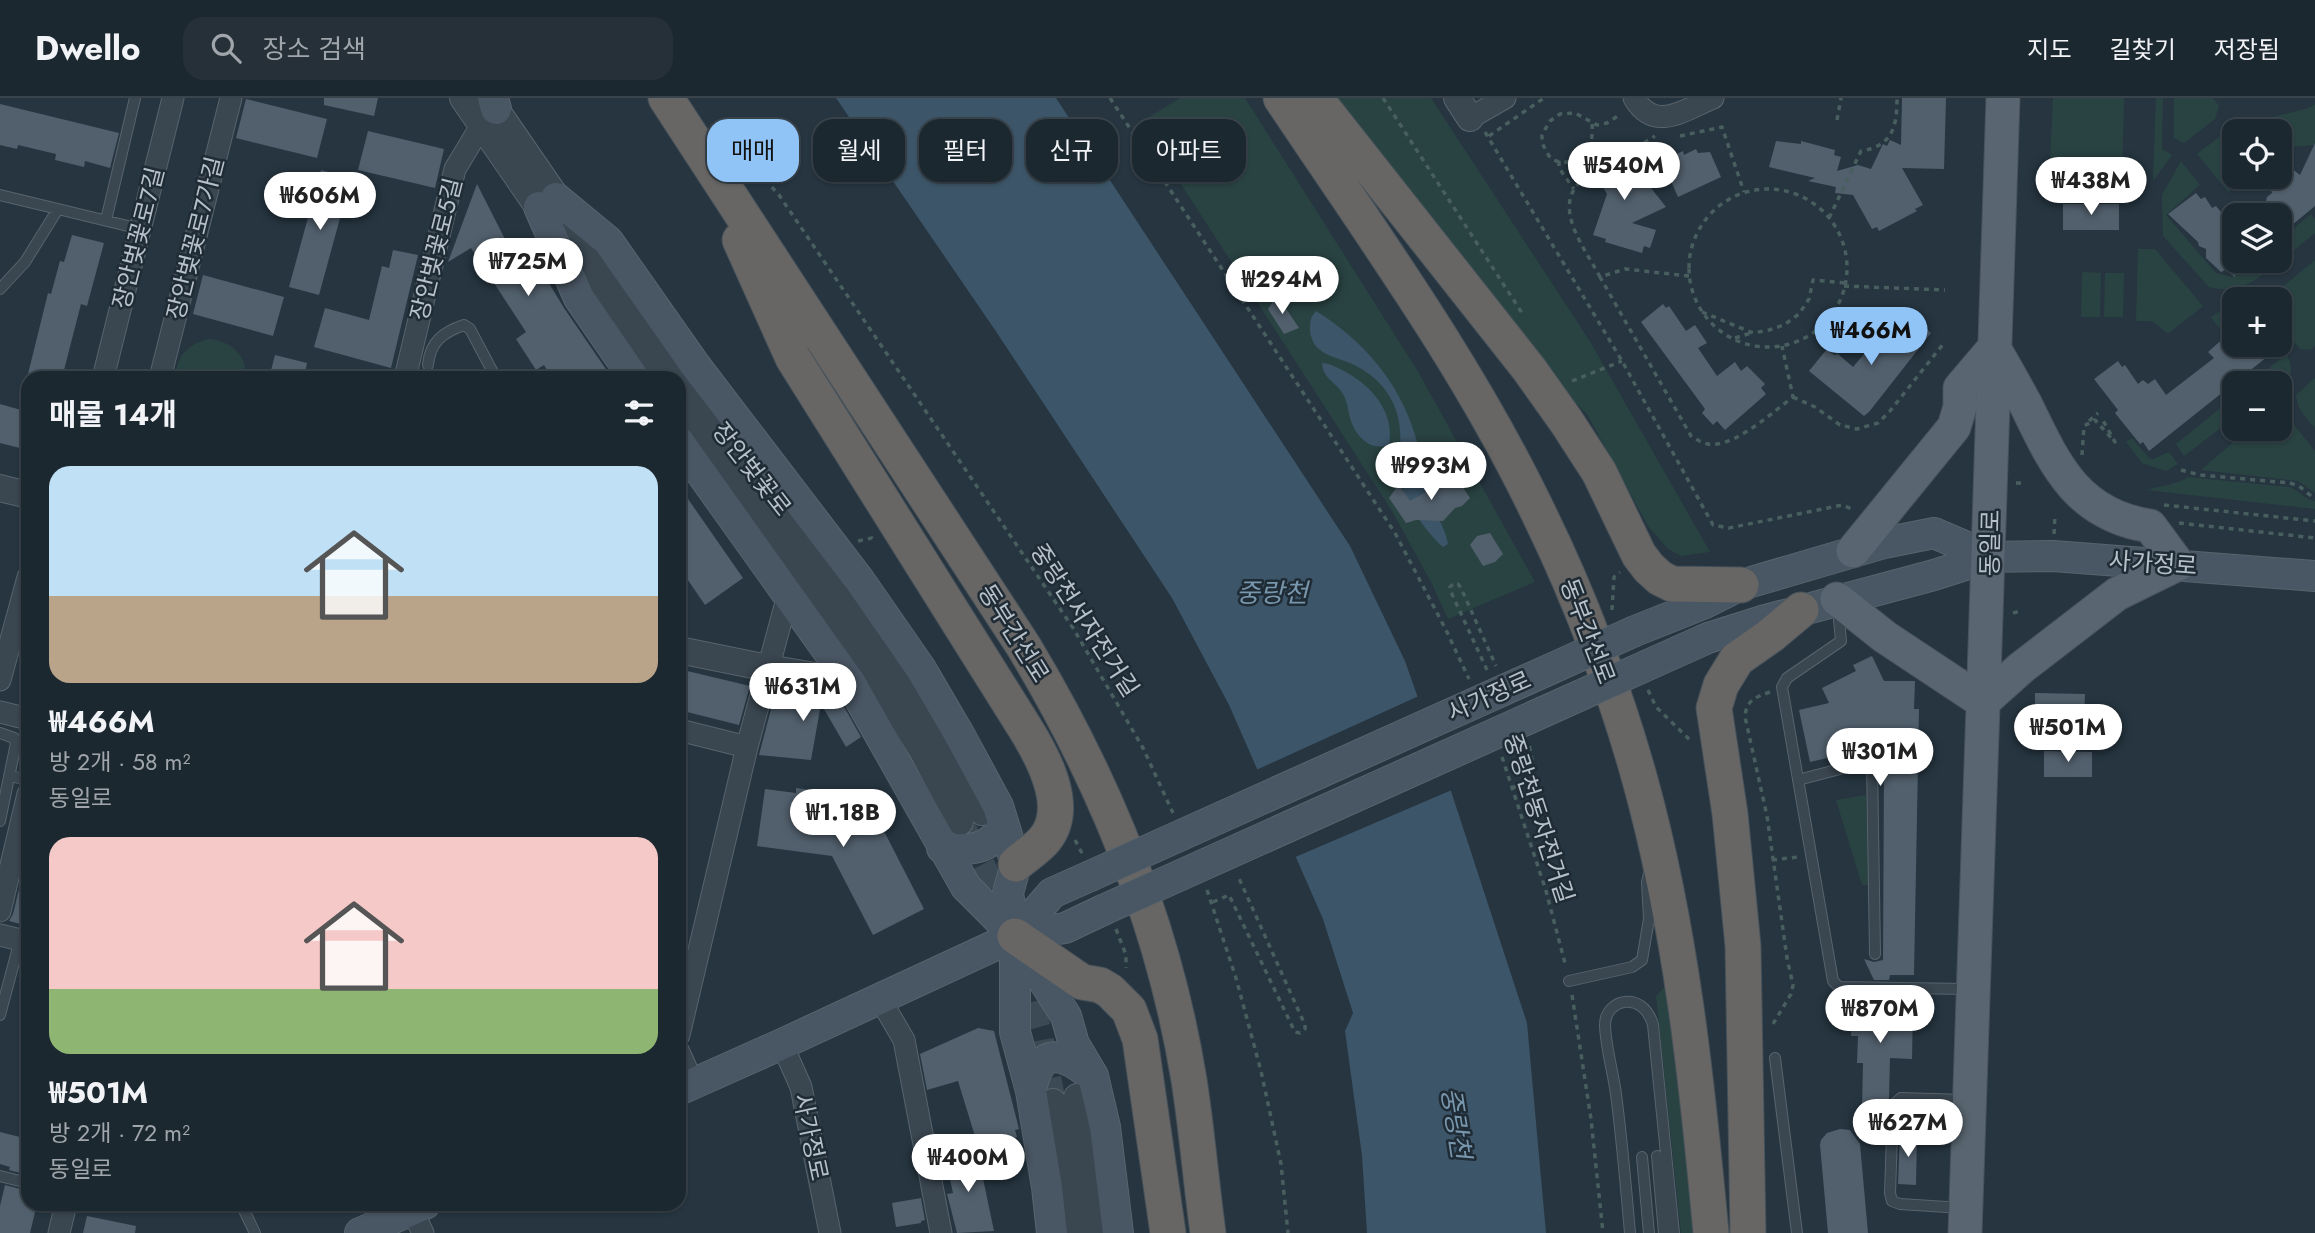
<!DOCTYPE html>
<html lang="ko">
<meta charset="utf-8">
<style>
body{margin:0;font-family:Jost,"Noto Sans KR",sans-serif;background:#253038;color:#f1f3f6;height:100vh;display:flex;flex-direction:column;font-size:26px;white-space:nowrap}
*{box-sizing:border-box;margin:0}
p{font-size:23px;color:#a0a6ab}
.icon{flex:none;width:38px;height:38px;fill:none;stroke:currentColor;stroke-width:2;stroke-linecap:round;stroke-linejoin:round}
.map{position:relative;flex:1;overflow:hidden}
.side{position:absolute;left:21px;top:273px;width:665px;height:840px;display:flex;flex-direction:column;background:#1c2830;border-radius:21px;box-shadow:0 2px 5px #0004,0 0 0 2px #3a444c}
.side>*{flex:none}
.hud{position:absolute;left:707px;top:21px;width:665px;height:63px;display:flex;gap:14px}
.fabs{position:absolute;left:2222px;top:21px;display:grid;gap:14px}
.fabs a{display:grid;place-items:center;width:70px;height:70px;border-radius:14px;background:#1c2830;box-shadow:0 2px 5px #0004,0 0 0 2px #3a444c;font-size:35px}
.price{position:absolute;translate:-50% -60px;padding:0 16px;border-radius:24px;background:#fff;color:#222;font-size:23px;line-height:46px;filter:drop-shadow(0 2px 4px #0008)}
.price::after{content:'';position:absolute;left:50%;top:42px;width:21px;height:16px;margin-left:-10px;background:inherit;clip-path:polygon(0 0,100% 0,50% 100%)}
.price.active{background:#91c4f6;color:#111}
ul{padding:0;list-style:none}
li{display:grid;align-content:center;gap:14px;height:371px;padding:0 28px}
li span{display:grid;place-items:center;height:217px;border-radius:21px;color:#555}
li>.icon{margin-inline-start:auto}
span .icon{width:126px;height:126px;fill:#fffc;stroke-width:1}
li b{font-size:30px}
h2{display:flex;justify-content:space-between;align-items:center;height:84px;padding:0 28px;font-size:30px}
.chip{padding:0 24px;border-radius:21px;background:#1c2830;box-shadow:0 2px 5px #0004,0 0 0 2px #3a444c;font-size:24px;line-height:63px}
.chip.active{background:#91c4f6;color:#111}
header{display:flex;align-items:center;gap:42px;box-sizing:border-box;height:98px;padding:0 35px;background:#1c2830;border-bottom:2px solid #3a444c}
header strong{font-size:33px}
nav{display:flex;gap:38px;margin-inline-start:auto;font-size:24px}
.search{width:490px;height:63px;background:#253038;display:flex;align-items:center;gap:18px;box-sizing:border-box;padding:0 24px;border-radius:21px;color:#a0a6ab;font-size:26px}
.map>svg:first-child{display:block}
</style>
<header>
<strong>Dwello</strong>
<div class="search"><svg class="icon" aria-label="search" viewBox="0 0 24 24"><circle cx="10" cy="10" r="6"/><path d="M15 15l6 6"/></svg>장소 검색</div>
<nav><a>지도</a><a>길찾기</a><a>저장됨</a></nav>
</header>
<div class="map">
<svg width="2315" height="1135" viewBox="0 0 2315 1135">
<rect width="100%" height="100%" fill="#263540"/>
<path fill="#294342" d="M1180,0H1245L1417,272L1535,484L1448,521L1432,486L1392,413L1141,24Z
M1330,0H1431L1591,245L1710,454L1681,458L1668,451L1648,428L1587,316L1564,294Z
M2053,0H2124L2122,85L2049,84Z
M2156,0H2163L2162,51L2172,57L2153,83Z
M2174,0H2213L2219,8L2215,21L2184,45L2174,40Z
M2315,6V47L2280,50V33H2235V79H2245L2228,94L2197,56L2223,36L2256,23L2309,10Z
M2181,63L2200,87L2166,117L2216,175L2232,179L2254,163H2260L2268,173C2249,187 2234,195 2209,189L2163,138L2162,97Z
M2311,116L2315,121V135L2282,162L2280,142Z
M2138,151H2155L2203,208L2168,236L2152,223H2136Z
M2315,162V248L2311,252L2300,251L2280,227V201H2268Z
M2082,174L2101,175L2100,219H2081Z
M2105,175H2124L2123,219H2104Z
M2229,207L2235,208V231L2231,233L2219,230L2211,219Z
M209,241C231,243 247,257 246,280H176C176,258 188,246 209,241Z
M2280,246C2306,282 2282,285 2251,285L2280,261L2270,247Z
M2315,280V330C2306,320 2297,311 2296,297Z
M2235,298V319L2184,358L2176,346Z
M2280,317L2287,318L2315,353V395L2298,383L2201,372L2249,331H2280Z
M2132,340L2149,360L2153,361L2169,354L2178,366L2166,373L2142,365L2126,344Z
M2188,379L2289,389C2299,392 2305,402 2315,403V411L2147,392C2162,387 2175,387 2188,379Z
M1866,697L1869,787H1862L1836,702Z
M1667,886L1695,1135H1681L1656,898Z"/>
<path fill="#3c5568" d="M836,0H1056L1350,448L1405,563L1451,693L1527,925L1546,1135H1367L1362,1058L1345,933L1353,915L1323,821L1229,607L1172,500L995,232Z
M1316,213C1362,241 1400,285 1415,337C1421,356 1422,377 1428,396C1433,413 1445,428 1448,446L1443,449C1426,435 1401,398 1400,376C1399,346 1406,321 1386,293C1379,283 1369,275 1358,269C1340,258 1313,260 1310,233C1310,225 1310,219 1316,213Z
M1322,265C1330,265 1336,269 1342,272C1370,286 1395,313 1389,346C1375,354 1359,342 1353,328C1348,318 1349,307 1343,296C1336,284 1323,281 1322,265Z"/>
<path fill="#263540" d="M1421,597L1454,691L1293,760L1254,673Z"/>
<path fill="#52606d" d="M324,0H378L374,18L324,7Z
M1902,0H1946L1944,71L1902,70L1923,107L1915,111L1917,113L1879,133L1877,129L1872,131L1853,97L1835,95L1836,89L1808,83L1815,80L1769,69L1776,43L1801,46V43L1835,52L1834,57L1841,59L1837,73L1858,67L1871,71L1883,46L1887,48L1890,42L1901,47Z
M246,1L327,21L317,60L236,40Z
M0,6L119,35L110,70L85,63L84,69L55,62L56,56L18,47L17,51L0,47Z
M368,33L444,51L435,90L358,72Z
M2315,45V108L2280,137V117H2263L2267,99L2272,95L2267,81L2270,79H2280L2291,70L2300,77Z
M1610,48L1619,61L1625,57L1666,109L1632,125L1656,132L1650,150L1644,148L1642,155L1605,144L1606,141L1593,137L1607,96L1587,63Z
M1696,51L1698,55L1710,54L1721,79L1678,99L1662,63L1683,53L1684,57Z
M321,72L351,80L319,197L289,189Z
M477,86L511,153L524,144L564,210L612,280H552L544,267L536,272L516,241L526,234L471,150L448,164Z
M2196,95L2201,101L2205,99L2212,110L2216,108L2221,114L2235,108V179L2225,172L2221,174L2206,160V151L2199,148L2198,144L2168,116Z
M2063,106H2119V132H2063Z
M72,137L104,145L87,208L81,206L62,280H27L48,195L51,196L60,163L64,164Z
M393,152L418,157L391,270L314,249L325,210L369,222L382,168L389,170Z
M203,177L284,199L273,238L193,216Z
M1277,197L1299,230L1284,236L1268,211Z
M1663,206L1666,210L1669,208L1686,233L1695,227L1707,245L1698,250L1717,278L1735,264L1741,273L1747,268L1765,286L1761,290L1766,296L1725,332L1717,323L1713,327L1702,315L1705,311L1641,224Z
M1912,218L1931,235L1869,314L1864,318L1809,273L1827,251L1834,257L1838,256L1853,269L1887,229L1896,237Z
M2226,238L2234,247H2282L2149,353L2143,344L2140,346L2115,315L2118,312L2094,281L2118,263L2122,269L2125,267L2138,286L2143,282L2148,286L2155,281L2166,297L2214,260L2208,254Z
M275,257L307,265L304,280H269Z
M0,306L28,314V352L0,345Z
M1456,379L1470,400L1462,408L1455,410L1443,423L1416,422L1406,425L1389,400L1399,386L1410,403L1440,386L1444,381Z
M679,388L743,480L705,507L679,469Z
M1490,435L1503,456L1495,464L1483,468L1470,447L1477,438Z
M1872,558L1884,583H1915L1914,611H1919L1914,877H1890L1889,882H1874L1864,861L1874,864L1883,862L1884,671L1888,668L1889,663L1884,657V651H1866L1810,664L1799,612L1829,605L1822,590L1856,573L1853,567Z
M679,571L750,588L739,627L679,612Z
M777,588L838,598L861,639L846,649L821,606L811,662L759,657Z
M2035,595L2085,596L2084,621H2035Z
M2044,653L2092,654V679H2044Z
M796,690L834,695V700L869,704L924,811L873,837L832,758L757,748L765,691L796,695Z
M25,766L28,767V828L9,823L13,816Z
M1882,898H1889V909H1913L1912,961L1890,960L1889,1000L1885,1010L1862,1009L1863,965H1857L1858,938H1851L1852,904H1885Z
M978,930L994,933L1019,1031L1015,1032L1017,1039L978,1048L958,983L927,992L920,956Z
M1840,1031L1850,1032L1860,1046L1868,1135H1828L1820,1047L1821,1042L1827,1035Z
M0,1034L28,1041V1077L9,1072L10,1069L0,1066Z
M1900,1035H1917L1916,1087L1898,1086Z
M977,1052L994,1133L957,1135L947,1096L953,1095L945,1058Z
M5,1087L28,1093V1106H37L30,1135H0V1108Z
M921,1100L925,1122L921,1123V1125L896,1129L892,1105Z
M87,1118L136,1128L135,1135H83Z"/>
<g fill="none" stroke-linecap="round" stroke-linejoin="round">
<path stroke="#3c4a55" stroke-width="26" stroke-dasharray="26 13" stroke-linecap="butt" d="M964,732L994,791L1005,824
M1020,867L1040,938L1053,1004"/>
<g stroke="#58646d" stroke-width="12">
<path id="service" d="M0,97L58,111
M106,122L135,0
M0,191L25,164L58,111L140,131
M428,267C430,244 443,234 464,227L470,231L496,280
M1838,511L1841,543L1787,580L1782,589L1833,883L1839,889L1968,891
M0,635L14,640L16,645L0,723
M1872,665L1875,856
M10,678L28,682
M1798,682L1859,666L1881,664
M1569,883L1632,869L1642,862L1649,821L1647,784L1650,772
M0,917L20,842
M1775,960L1797,1135
M1657,1058L1664,1135
M1642,1059L1649,1135
M0,1078L28,1085
M241,1106L255,1135
M1962,1110L1900,1106L1892,1103L1890,1095L1893,1007L1901,1000L1967,1002
M1630,1135C1626,1089 1622,1042 1616,996C1613,974 1606,950 1605,928C1604,901 1643,891 1653,927L1674,1135"/>
</g>
<g stroke="#58646d" stroke-width="23">
<path id="minor" d="M1634,0C1655,35 1684,12 1713,0
M1470,20L1505,0
M103,280L173,0
M160,280L231,0
M405,280L455,71L481,28
M0,582L28,479
M0,614L28,621
M679,632L747,649
M0,813L28,696
M0,837L28,844
M880,901L904,942L941,1135
M679,937L747,649L788,497
M782,946L801,989L830,1135
M679,954L693,985
M412,1112L423,1135
M59,1135L66,1106"/>
</g>
<g stroke="#58646d" stroke-width="28">
<path id="tertiary" d="M463,0L656,280
M488,0L682,282L870,528L910,585L941,637L982,714
M1457,0L1470,20
M679,312L876,580L922,652L960,724
M0,390L28,397
M679,552L768,570L850,584
M1077,999L1090,1071L1098,1135
M1053,1004L1063,1056L1073,1135"/>
</g>
<g stroke="#58646d" stroke-width="32">
<path id="secondary" d="M493,0L496,11
M556,100L608,143L695,267L860,483L921,571L959,636L998,708L1016,766L1008,795L1015,838V934L1031,993L1047,1089L1052,1135
M539,109L579,200L634,280
M679,344L850,584L966,789L1015,838L1066,918L1074,946L1093,978L1105,1029L1118,1135
M1635,533L1703,506L1741,487L1884,445L1934,435L1990,459
M1650,566L1708,540L1762,523L1934,477L1990,459L2053,458L2315,478
M942,750C967,753 991,753 1003,727
M1015,838L1052,795L1088,779
M679,992L782,946L1015,838L1065,830L1103,812
M1031,993C1039,947 1062,954 1092,978
M360,1135L425,1106"/>
</g>
<g stroke="#47525c" stroke-width="35">
<path id="primary" d="M1837,501L1885,539L1983,604L2021,570L2117,496L2178,466L2150,428C2077,417 2055,367 2026,307C2016,288 2005,269 1994,250L1960,290V309L1954,329L1853,453
M1965,1135C1978,757 1991,378 2003,0"/>
</g>
<g stroke="#45515a" stroke-width="37">
<path id="trunk" d="M666,0L1024,549C1104,682 1164,828 1189,982C1197,1033 1201,1084 1208,1135
M1281,0C1371,135 1469,269 1539,416C1579,497 1616,595 1640,682C1681,830 1697,983 1711,1135
M1315,0L1529,271L1566,323L1599,374L1639,457L1649,470L1660,480L1672,486L1741,487
M740,142L793,260L1025,630C1043,659 1071,709 1045,741C1038,750 1025,758 1016,766
M1015,838L1082,884L1100,887L1110,893L1129,912L1140,941L1168,1135
M1748,1135L1743,848L1730,716L1714,610L1721,587L1737,561L1770,538L1801,512"/>
</g>
<path stroke="#495f5f" stroke-width="3.5" stroke-dasharray="5 5" stroke-linecap="butt" d="M1110,0L1395,435L1446,532L1469,581
M1383,0L1522,215
M1837,22L1841,0
M1592,26C1594,51 1584,69 1556,63L1549,58L1542,45V37L1550,23L1560,16L1575,15L1597,27L1607,25L1621,16
M1485,34L1622,263L1713,427L1729,430L1842,407L1852,411
M725,37L779,97L1073,530L1143,650L1173,715
M1489,38L1544,0
M1680,38L1722,29L1744,94
M1559,63V70L1574,91
M1689 170a79 79 0 1 1 158 0a79 79 0 1 1-158 0Z
M1829,120L1861,53C1893,48 1897,28 1897,0
M1689,178L1625,171L1600,179L1691,338C1699,343 1707,348 1717,346C1741,343 1773,314 1793,299L1782,248
M1600,179C1586,152 1554,113 1578,86L1655,38
M1844,188L1945,192
M1702,214L1753,235L1769,232L1784,227L1799,216L1809,201L1813,182L1845,185
M1735,240L1751,235
M1572,283L1622,263
M1793,299L1815,309L1840,327L1857,331L1878,325L1890,313L1944,245
M2089,323L2098,315
M2082,357L2084,328L2095,322L2115,344L2101,319
M2181,372L2200,377L2290,385L2299,388L2315,401
M2016,385H2026
M2164,407L2315,423
M2179,425L2315,440
M2054,436L2055,417
M858,443L872,440L874,442
M1612,512L1614,479L1620,474
M2013,515L2021,513
M1487,572L1451,494L1450,489L1454,485L1458,486L1461,490L1496,568
M1648,592L1656,609L1692,644
M1770,594C1756,599 1746,602 1745,619L1767,718L1787,860L1793,887L1791,896L1773,926
M1502,659L1546,793L1566,869
M1513,690L1535,677L1529,646
M1075,742L1083,757
M1772,762L1798,759
M1207,792L1236,880L1261,973L1281,1066L1288,1135
M1213,804L1229,797L1295,934L1300,935L1305,931V927L1238,778
M1116,831L1126,857V870
M1572,897L1591,1021L1603,1135"/>
<use href="#service" stroke="#3a4650" stroke-width="10"/>
<use href="#minor" stroke="#3a4650" stroke-width="21"/>
<use href="#tertiary" stroke="#3a4650" stroke-width="26"/>
<use href="#secondary" stroke="#495663" stroke-width="30"/>
<use href="#primary" stroke="#596570" stroke-width="33"/>
<use href="#trunk" stroke="#686664" stroke-width="35"/>
<g stroke="#58646d" stroke-width="32" stroke-linecap="butt">
<path id="secondary-bridge" d="M1088,779L1635,533
M1103,812L1650,566"/>
</g>
<use href="#secondary-bridge" stroke="#495663" stroke-width="30"/>
</g>
<g text-anchor="middle" dominant-baseline="central" stroke-width="5" stroke-linejoin="round" paint-order="stroke">
<g font-size="24" fill="#b7c1ca" stroke="#1f2b35">
<text transform="translate(138 140) rotate(-76)">장안벚꽃로7길</text>
<text transform="translate(195 140) rotate(-76)">장안벚꽃로7가길</text>
<text transform="translate(436 151) rotate(-76)">장안벚꽃로5길</text>
<text transform="translate(752 371) rotate(52)">장안벚꽃로</text>
<text transform="translate(1990 445) rotate(-89)">동일로</text>
<text transform="translate(2153 465) rotate(4)">사가정로</text>
<text transform="translate(1085 522) rotate(57)">중랑천서자전거길</text>
<text transform="translate(1588 533) rotate(69)">동부간선로</text>
<text transform="translate(1014 535) rotate(58)">동부간선로</text>
<text transform="translate(1489 598) rotate(-24)">사가정로</text>
<text transform="translate(1539 720) rotate(72)">중랑천동자전거길</text>
<text transform="translate(811 1039) rotate(78)">사가정로</text>
</g>
<g font-size="26" font-style="italic" fill="#7896ac" stroke="#1f2b35">
<text x="1272" y="495">중랑천</text>
<text transform="translate(1456 1025) rotate(81)">중랑천</text>
</g>
</g>
</svg>
<div class="fabs">
<a><svg class="icon" aria-label="locate" viewBox="0 0 24 24"><circle cx="12" cy="12" r="6"/><path d="M12 2v4M12 18v4M2 12h4M18 12h4"/></svg></a>
<a><svg class="icon" aria-label="layers" viewBox="0 0 24 24"><path d="M12 4l9 5-9 5-9-5zM3 14l9 5 9-5"/></svg></a>
<a>+</a>
<a>−</a>
</div>
<b class="price" style="left:1624px;top:104px">₩540M</b>
<b class="price" style="left:2091px;top:119px">₩438M</b>
<b class="price" style="left:320px;top:134px">₩606M</b>
<b class="price" style="left:528px;top:200px">₩725M</b>
<b class="price" style="left:1282px;top:218px">₩294M</b>
<b class="price active" style="left:1871px;top:269px">₩466M</b>
<b class="price" style="left:1431px;top:404px">₩993M</b>
<b class="price" style="left:803px;top:625px">₩631M</b>
<b class="price" style="left:2068px;top:666px">₩501M</b>
<b class="price" style="left:1880px;top:690px">₩301M</b>
<b class="price" style="left:843px;top:751px">₩1.18B</b>
<b class="price" style="left:1880px;top:947px">₩870M</b>
<b class="price" style="left:1908px;top:1061px">₩627M</b>
<b class="price" style="left:968px;top:1096px">₩400M</b>
<div class="hud">
<a class="chip active">매매</a>
<a class="chip">월세</a>
<a class="chip">필터</a>
<a class="chip">신규</a>
<a class="chip">아파트</a>
</div>
<section class="side">
<h2>매물 14개<svg class="icon" aria-label="filters" viewBox="0 0 24 24"><path d="M4 7h16M4 17h16"/><circle cx="9" cy="7" r="2"/><circle cx="15" cy="17" r="2"/></svg></h2>
<ul>
<li><span style="background:linear-gradient(#bfe0f5 60%,#b9a48a 0)"><svg class="icon" aria-label="home" viewBox="0 0 24 24"><path d="M3 11l9-7 9 7M6 9v11h12V9"/></svg></span><div><b>₩466M</b><p>방 2개 · 58 m²</p><p>동일로</p></div></li>
<li><span style="background:linear-gradient(#f6c9c9 70%,#8fb573 0)"><svg class="icon" aria-label="home" viewBox="0 0 24 24"><path d="M3 11l9-7 9 7M6 9v11h12V9"/></svg></span><div><b>₩501M</b><p>방 2개 · 72 m²</p><p>동일로</p></div></li>
</ul>
</section>
</div>
